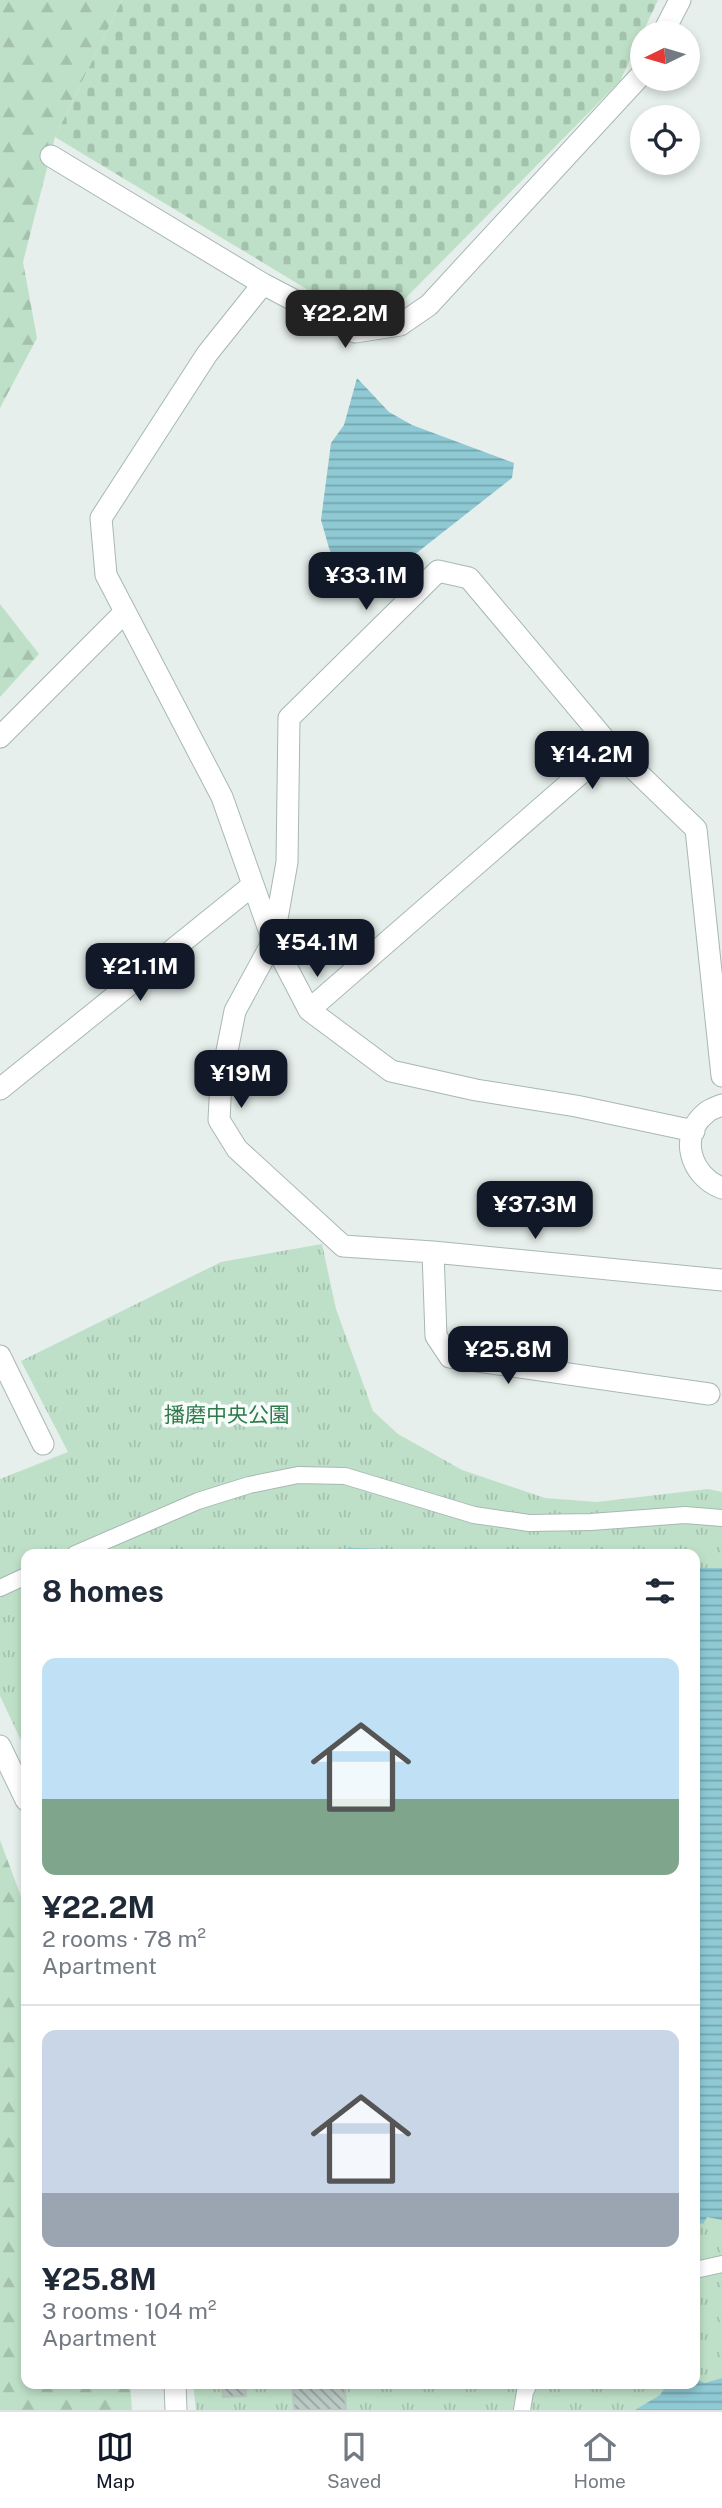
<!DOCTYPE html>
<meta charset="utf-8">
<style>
body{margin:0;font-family:"Public Sans","Noto Sans JP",sans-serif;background:#f6f6f7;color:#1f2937;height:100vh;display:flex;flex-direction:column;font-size:26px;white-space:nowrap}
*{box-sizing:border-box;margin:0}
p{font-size:23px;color:#747a83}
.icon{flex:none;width:38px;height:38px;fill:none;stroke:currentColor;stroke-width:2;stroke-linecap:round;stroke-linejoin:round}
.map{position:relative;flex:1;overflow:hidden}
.sheet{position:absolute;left:21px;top:1549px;width:679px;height:840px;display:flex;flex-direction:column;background:#fff;border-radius:14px;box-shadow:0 4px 10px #0003}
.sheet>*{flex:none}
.needle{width:46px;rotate:265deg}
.buttons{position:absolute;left:630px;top:21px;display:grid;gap:14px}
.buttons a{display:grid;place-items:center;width:70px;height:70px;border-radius:50%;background:#fff;box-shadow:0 4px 10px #0003;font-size:35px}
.price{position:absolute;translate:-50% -60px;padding:0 16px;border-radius:14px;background:#111827;color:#fff;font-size:23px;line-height:46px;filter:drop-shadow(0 2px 4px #0008)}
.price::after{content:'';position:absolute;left:50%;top:42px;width:21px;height:16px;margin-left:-10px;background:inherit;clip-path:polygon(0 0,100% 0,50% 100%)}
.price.active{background:#222;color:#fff}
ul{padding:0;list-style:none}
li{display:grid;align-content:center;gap:14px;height:371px;padding:0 21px}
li+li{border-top:2px solid #e0e1e3}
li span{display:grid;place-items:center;height:217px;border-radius:14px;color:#555}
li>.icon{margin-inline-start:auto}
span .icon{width:126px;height:126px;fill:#fffc;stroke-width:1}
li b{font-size:30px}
h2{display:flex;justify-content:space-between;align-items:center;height:84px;padding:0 21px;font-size:30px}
.dock{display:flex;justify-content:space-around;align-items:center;height:98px;border-top:2px solid #e0e1e3;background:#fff;font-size:19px;color:#747a83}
.dock a{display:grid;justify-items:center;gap:4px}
.dock .active{color:#111827}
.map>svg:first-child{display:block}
</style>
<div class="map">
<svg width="722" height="2410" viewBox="0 0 722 2410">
<defs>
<pattern id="grass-tufts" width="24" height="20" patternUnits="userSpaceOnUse" patternTransform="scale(1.75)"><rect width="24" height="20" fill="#bfe0c8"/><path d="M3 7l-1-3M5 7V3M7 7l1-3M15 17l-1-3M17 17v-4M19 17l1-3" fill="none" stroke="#a4c1ad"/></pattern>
<pattern id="forest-firs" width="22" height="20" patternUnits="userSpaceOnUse" patternTransform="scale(1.75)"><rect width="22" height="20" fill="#bfe0c8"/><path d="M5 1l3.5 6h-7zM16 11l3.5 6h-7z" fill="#a4c1ad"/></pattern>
<pattern id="cemetery-stones" width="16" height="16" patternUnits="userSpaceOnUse" patternTransform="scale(1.75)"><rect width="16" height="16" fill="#bfe0c8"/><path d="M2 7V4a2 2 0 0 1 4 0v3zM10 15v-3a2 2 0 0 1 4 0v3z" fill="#a4c1ad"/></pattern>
<pattern id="water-rules" width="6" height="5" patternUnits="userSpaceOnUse" patternTransform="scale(1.75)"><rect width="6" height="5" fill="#8ec9d4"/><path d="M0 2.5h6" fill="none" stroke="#74a5ad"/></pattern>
<pattern id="building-back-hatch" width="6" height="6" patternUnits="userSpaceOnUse" patternTransform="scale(1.75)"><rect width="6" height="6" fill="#bbcac4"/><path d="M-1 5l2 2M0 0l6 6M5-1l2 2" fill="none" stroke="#98a6a0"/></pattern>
</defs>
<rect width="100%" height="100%" fill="#e6efeb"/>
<path fill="url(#grass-tufts)" d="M322,1244L336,1309L373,1411L398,1434L462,1470L545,1498L597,1502L708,1489L722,1492V2410H196L193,2384H695V1554H26V1751L0,1696V1479L68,1452L21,1361L221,1262Z"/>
<path fill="url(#forest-firs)" d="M0,0H122L55,137L23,262L37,338L0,408Z
M0,604L39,654L0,697Z
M0,1840L26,1910V2384H130L132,2410H0Z"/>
<path fill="url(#cemetery-stones)" d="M122,0H658L620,81L386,318L361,322L55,137Z"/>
<path fill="url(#water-rules)" d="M357,378L389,412L412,425L514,463L512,478L400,566L374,584L352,587L343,583L329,548L321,520L331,443L344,425Z
M349,1548L428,1550L441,1554H334Z
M695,1568H722V2220L707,2217L703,2224L695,2222Z
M722,2378V2410H635L660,2395L667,2384H695L696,2379L705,2383Z"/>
<path fill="url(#building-back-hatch)" stroke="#b8c9c2" stroke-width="2" d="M222,2384H246V2396L223,2397Z
M292,2384H345L346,2410H294Z"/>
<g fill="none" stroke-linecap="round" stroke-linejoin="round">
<g stroke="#a8b8b2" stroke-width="18">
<path id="lane" d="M75,1554L198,1501L249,1485L298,1475L345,1476L474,1515L529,1523L591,1522L685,1515L722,1518
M0,1588L26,1576
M695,2270L722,2264
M522,2410L525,2392L529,2384"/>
</g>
<g stroke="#a8b8b2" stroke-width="23">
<path id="street" d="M663,33L680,0
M642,74L429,305L400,325L355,332L263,284L207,354L101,518L106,575L222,797L273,941L309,1010L391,1071L476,1090L576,1106L694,1131
M51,156L263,284
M0,737L124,613
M611,747L469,578L438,571L289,718L287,862L273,941L235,1011L221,1081L219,1120L237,1149L343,1246L433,1252L722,1280
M309,1010L611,747L696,829L722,1076
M0,1089L253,885
M722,1105C717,1107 711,1109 707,1112C677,1135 691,1177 722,1188
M433,1252L436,1336L450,1357L709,1394
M0,1356L43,1444
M0,1746L26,1800
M175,2384L176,2410"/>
</g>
<use href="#lane" stroke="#fff" stroke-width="16"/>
<use href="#street" stroke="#fff" stroke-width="21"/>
</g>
<g text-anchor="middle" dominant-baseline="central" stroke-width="7" stroke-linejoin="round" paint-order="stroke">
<g font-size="21" fill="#2d7a4b" stroke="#f7fbf9">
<text x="227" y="1414">播磨中央公園</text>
</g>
</g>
</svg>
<div class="buttons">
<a><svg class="needle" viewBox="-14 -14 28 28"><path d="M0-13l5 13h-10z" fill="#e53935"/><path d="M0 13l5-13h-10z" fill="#747a83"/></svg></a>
<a><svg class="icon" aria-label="locate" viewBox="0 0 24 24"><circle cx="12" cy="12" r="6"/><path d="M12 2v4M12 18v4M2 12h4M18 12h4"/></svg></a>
</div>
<b class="price active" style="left:345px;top:350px">¥22.2M</b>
<b class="price" style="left:366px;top:612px">¥33.1M</b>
<b class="price" style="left:592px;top:791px">¥14.2M</b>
<b class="price" style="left:317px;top:979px">¥54.1M</b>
<b class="price" style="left:140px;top:1003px">¥21.1M</b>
<b class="price" style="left:241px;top:1110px">¥19M</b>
<b class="price" style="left:535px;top:1241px">¥37.3M</b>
<b class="price" style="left:508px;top:1386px">¥25.8M</b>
<section class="sheet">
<h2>8 homes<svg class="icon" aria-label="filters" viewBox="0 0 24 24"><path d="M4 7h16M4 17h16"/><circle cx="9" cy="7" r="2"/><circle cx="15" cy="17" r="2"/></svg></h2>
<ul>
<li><span style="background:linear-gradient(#bfe0f5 65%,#7fa58c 0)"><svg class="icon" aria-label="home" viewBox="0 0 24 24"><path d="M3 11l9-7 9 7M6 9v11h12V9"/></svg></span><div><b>¥22.2M</b><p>2 rooms · 78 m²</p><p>Apartment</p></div></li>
<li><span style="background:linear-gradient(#c9d6e8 75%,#9aa5b1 0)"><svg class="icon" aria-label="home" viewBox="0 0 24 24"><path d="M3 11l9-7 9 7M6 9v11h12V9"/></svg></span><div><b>¥25.8M</b><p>3 rooms · 104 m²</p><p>Apartment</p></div></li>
</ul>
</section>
</div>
<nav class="dock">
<a class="active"><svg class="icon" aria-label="map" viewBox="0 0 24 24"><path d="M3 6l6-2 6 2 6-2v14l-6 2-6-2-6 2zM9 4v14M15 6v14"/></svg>Map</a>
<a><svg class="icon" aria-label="saved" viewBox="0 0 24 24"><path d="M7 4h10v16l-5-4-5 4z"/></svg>Saved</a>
<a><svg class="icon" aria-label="home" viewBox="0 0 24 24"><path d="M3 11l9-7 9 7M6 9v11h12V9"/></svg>Home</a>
</nav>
